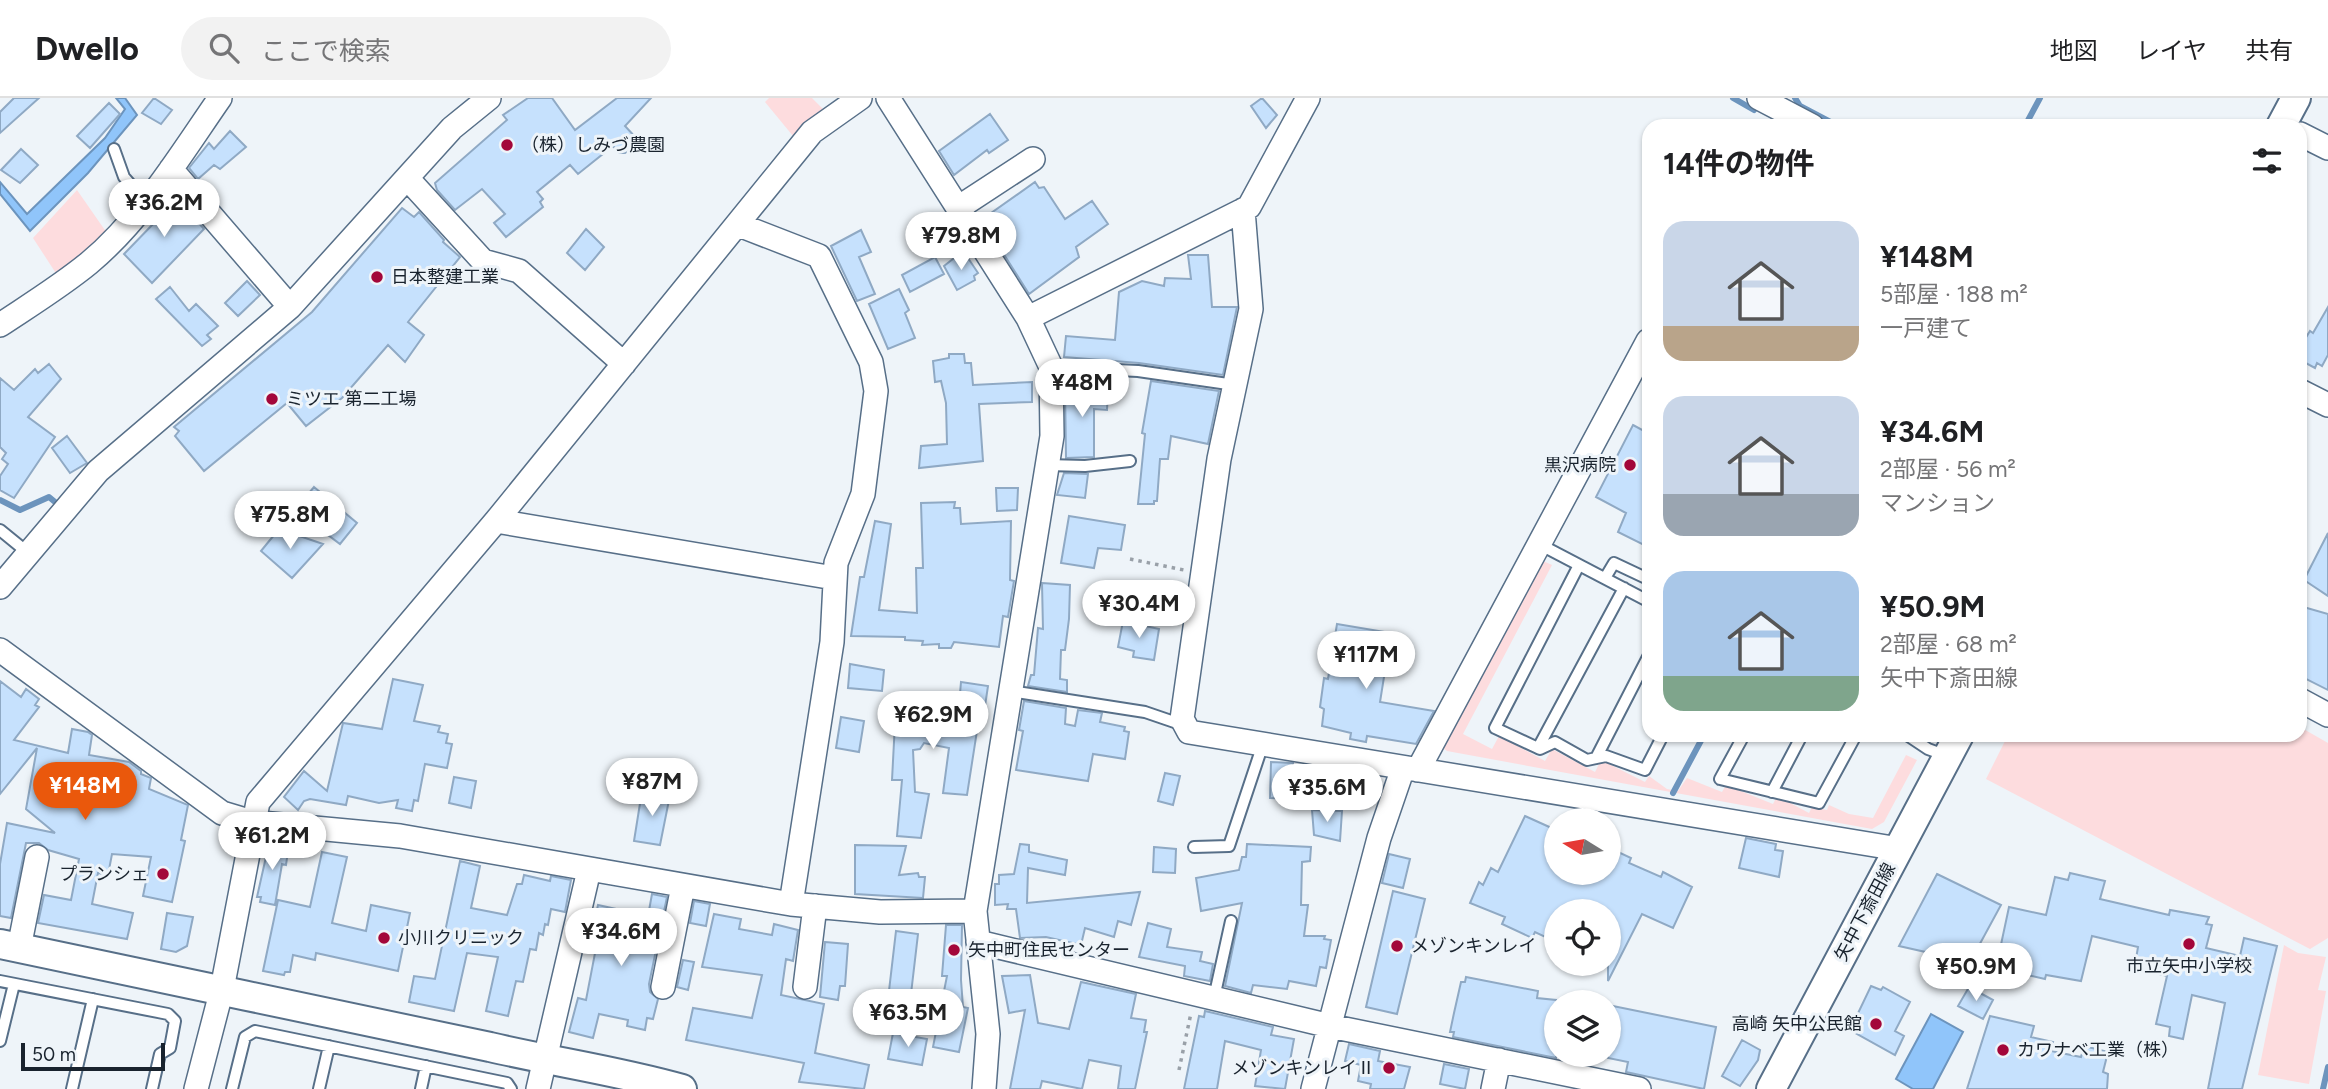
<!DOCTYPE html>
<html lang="ja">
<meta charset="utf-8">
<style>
body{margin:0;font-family:Figtree,"Noto Sans JP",sans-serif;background:#f2f2f2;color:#202124;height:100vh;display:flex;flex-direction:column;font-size:26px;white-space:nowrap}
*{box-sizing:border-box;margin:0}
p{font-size:23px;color:#757577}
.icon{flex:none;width:38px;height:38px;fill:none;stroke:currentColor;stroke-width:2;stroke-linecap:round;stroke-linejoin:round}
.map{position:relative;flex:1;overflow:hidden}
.sheet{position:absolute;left:1642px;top:21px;width:665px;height:623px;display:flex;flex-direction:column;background:#fff;border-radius:21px;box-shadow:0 2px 5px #0004}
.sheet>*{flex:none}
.needle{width:46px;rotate:281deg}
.fabs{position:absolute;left:1544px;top:710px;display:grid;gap:14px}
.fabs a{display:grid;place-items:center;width:77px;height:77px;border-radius:50%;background:#fff;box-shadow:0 2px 5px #0004;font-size:35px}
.scale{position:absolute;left:21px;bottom:18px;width:144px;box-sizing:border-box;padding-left:7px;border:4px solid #19232e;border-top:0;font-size:19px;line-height:24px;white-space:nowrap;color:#19232e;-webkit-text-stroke:5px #eef4f9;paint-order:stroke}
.price{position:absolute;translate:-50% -60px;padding:0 16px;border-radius:24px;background:#fff;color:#222;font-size:23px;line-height:46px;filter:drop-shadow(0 2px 4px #0008)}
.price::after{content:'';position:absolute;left:50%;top:42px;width:21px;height:16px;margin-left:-10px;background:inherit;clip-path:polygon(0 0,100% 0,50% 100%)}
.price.on{background:#ea580c;color:#fff}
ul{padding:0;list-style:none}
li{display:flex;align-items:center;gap:21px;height:175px;padding:0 21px}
li span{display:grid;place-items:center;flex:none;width:196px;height:140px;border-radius:21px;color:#555}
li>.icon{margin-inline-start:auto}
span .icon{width:84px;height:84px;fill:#fffc;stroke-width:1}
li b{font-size:30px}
h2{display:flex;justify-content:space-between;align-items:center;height:84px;padding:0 21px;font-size:30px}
header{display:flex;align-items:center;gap:42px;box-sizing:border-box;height:98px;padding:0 35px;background:#fff;border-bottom:2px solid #e0e0e0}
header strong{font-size:33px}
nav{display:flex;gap:38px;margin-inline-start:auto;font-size:24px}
.search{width:490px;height:63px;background:#f2f2f2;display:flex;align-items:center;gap:18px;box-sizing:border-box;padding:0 24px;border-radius:38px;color:#757577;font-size:26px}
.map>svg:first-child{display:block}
</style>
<header>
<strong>Dwello</strong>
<div class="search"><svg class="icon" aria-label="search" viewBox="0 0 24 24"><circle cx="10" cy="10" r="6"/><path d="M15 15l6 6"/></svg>ここで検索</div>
<nav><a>地図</a><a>レイヤ</a><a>共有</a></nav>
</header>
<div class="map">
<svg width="2328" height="991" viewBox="0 0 2328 991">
<rect width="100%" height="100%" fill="#eef4f9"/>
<path fill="#fddcde" d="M769,0H812L823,11L793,38L765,4Z
M77,92L109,138L61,183L33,140Z
M1543,463L1552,467L1463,636L1492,651L1499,638L1545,663L1552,651L1595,674L1601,662L1645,684L1649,678L1667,691L1678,693L1687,680L1722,694L1726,687L1773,706L1777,698L1809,715L1812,709L1827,712L1829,707L1849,716L1873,720L1906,657L1917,662L1884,724L1872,731L1447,653L1443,650Z
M2300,629L2328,645V840L2310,851L1986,681L2008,637H2300Z
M2284,847L2298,855L2326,859L2318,892L2326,893L2309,986L2258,977Z"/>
<path fill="#90c5fa" stroke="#6c94bd" stroke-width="2" d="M116,0H125L137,17L88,75L30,133L0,96V84L27,116L105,40L125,11Z
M1931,916L1963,934L1933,991H1913L1896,981Z"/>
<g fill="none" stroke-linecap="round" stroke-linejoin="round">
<path stroke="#6c94bd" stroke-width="6" d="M1733,0L1754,12
M1795,0L1800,8L1838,28
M2025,28L2040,0
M0,402L20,412L49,399L55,404
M1673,695L1704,637
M2323,991L2328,969"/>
</g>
<path fill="#c6e1fd" stroke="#8fa9c4" stroke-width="2" d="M14,0H39L0,35V14Z
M154,0L172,12L161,26L142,15Z
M528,0H552L575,32L617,0H651L625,28L637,41V46L625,55H619L613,48L578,76L570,67L537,94L543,101L540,104L543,109L506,139L494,125L505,116L482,91L455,112L437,92L435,85L507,22L503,17Z
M1262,0L1277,17L1266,30L1251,8Z
M109,5L120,16L90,50L77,38Z
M990,16L1008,42L989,55L987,52L954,77L939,53Z
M230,33L246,49L220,71L214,67L198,81L189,70L209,45L214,51Z
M21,51L38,67L20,85L1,72Z
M1035,84L1039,90L1044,89L1065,121L1092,103L1108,126L1076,149L1079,159L1029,196L984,125V120Z
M172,94L204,131L152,185L124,156L155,124L150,122L169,104L166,102Z
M402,110L414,119L419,114L444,142L443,144L460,159L408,224L424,237L405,264L388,247L342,300L306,328L287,305L204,373L175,338L179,333L174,329L312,214Z
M586,131L604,149L585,172L567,155Z
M861,132L871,154L859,159L875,196L857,203L831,148Z
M958,157L959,162L968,160L978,175L974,178L975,182L957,192L944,168Z
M1188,157H1208L1212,209H1237L1223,277L1139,265L1064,259L1066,238L1115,242L1119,194L1142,183L1164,188L1165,180L1191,181Z
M935,159L944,176L910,194L902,177Z
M247,183L260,197L238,218L225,205Z
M170,189L189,213L196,206L218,228L207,237L211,241L202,248L156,201Z
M899,191L909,212L905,215L915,240L888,251L869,206Z
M2328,209V257L2322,268L2317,265L2315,270L2300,262V249L2310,233L2313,235Z
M949,256H964L965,265H971L973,287L1032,284V304L979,306L983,363L919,370L921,348L947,346L946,305L941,283L935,284L933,263L949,260Z
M49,266L61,281L28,319L55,339L14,400L0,392V378L8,366L2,361L6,355L0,349V280L14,292L35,271L38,275Z
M1151,283L1219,293L1208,346L1171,338L1168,361H1160L1157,403H1154V406H1138L1145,336L1142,335Z
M1065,289L1108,291L1107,312L1094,311V359L1066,360Z
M1633,327L1648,335V449L1618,434L1626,415L1596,399Z
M67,338L87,365L70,375L52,350Z
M1064,375L1088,376L1085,400L1057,397Z
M314,389L357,425L340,446L295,412Z
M996,390H1018L1017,412L997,413Z
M955,404L954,410H960L961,426L1011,423L1010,482L1014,483L1008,519L1003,518L999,549L954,544L951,550H939V546L922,547L923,543L905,542V539L851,538L860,479H864L875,423L891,426L879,512L917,515L916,470H923L921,405Z
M1069,418L1125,427L1121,452L1098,450L1094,470L1061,465Z
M279,431L323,446L292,480L261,453Z
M2328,435V498L2304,482Z
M1042,485L1070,487L1069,521L1065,552H1061L1060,581L1067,582V594L1028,588L1031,577H1034L1038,530L1043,531Z
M2300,508L2328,516V592L2300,578Z
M1123,523L1159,531L1154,562L1133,559L1134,553L1118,549Z
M1337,526L1391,535L1380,604L1434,613L1416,646L1367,638L1366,644L1350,641L1351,635L1322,628L1324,611L1320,609L1324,580L1328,581Z
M850,566L884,572L882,593L848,590Z
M393,581L423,587L414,623L440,628L438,634L448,636L446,645L452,646L447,670L425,666L418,703L414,702L412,713L396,710L398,702L379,705L348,698L346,707L310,701L304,703L298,712L284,699L304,673L327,693L343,625L382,631Z
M0,583L21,599L26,591L39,601L35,607L39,609L14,642L68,655L72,631L88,634L92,637L89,657L129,664L141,673V676L151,680L149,691L188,707L181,742L185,743L172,804L143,798L151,759L112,756L108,777L98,775L92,806L133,815L127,841L38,825L44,797L71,802L79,761L48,752L39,745H26L11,820L0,818V766L7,725L55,735L26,711L37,650L0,696Z
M961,584L988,588L985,608L981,607L967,697L943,695L949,650L924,645L920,651L913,652L915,694L929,696L921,740L897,738L902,682H892L895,625L888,626V604L918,603L917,610H922V614L958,619Z
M1024,603L1066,610L1065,626L1075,628L1078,612L1102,615L1100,624L1125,629L1124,633L1129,634L1125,661L1093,656L1088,683L1016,672L1023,633L1019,632Z
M841,619L864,623L859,654L836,650Z
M1271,664L1293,665L1292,701L1270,700Z
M1165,675L1180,678L1173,707L1158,703Z
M454,679L476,683L471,710L449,705Z
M642,693L670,697L660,747L634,743Z
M1312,712L1342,713L1340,743L1314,737Z
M1525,718L1556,732V775H1608V761L1614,752L1631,760L1629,765L1661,779L1663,774L1692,789L1673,830L1642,816L1608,883V814H1556V844L1535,834L1532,840L1502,826L1505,819L1470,805L1479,784L1483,787L1491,770L1498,774Z
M1746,740L1776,746L1775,752L1783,753L1779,779L1739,770Z
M270,741L285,744L284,752L288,753L286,767L282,766L275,807L260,804L261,799H257Z
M1020,746L1029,747V754L1067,762L1065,777L1028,770L1027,805L1140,794L1131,827L1118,823L1114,839L1085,830L1081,847L1046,839L1020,840L1016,811H1007L1008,806L995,807V786H999V777L1014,776Z
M1247,746L1311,749L1310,763L1302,764L1301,807H1308L1304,838H1325L1324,841L1331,842L1326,870L1320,869L1316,888L1289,883L1287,891L1253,887L1251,895L1225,888L1242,805L1201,813L1196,780L1239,772L1242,759H1246Z
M855,747L906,748L899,777L918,775L919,779H925L923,800L855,796Z
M1154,749L1176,751L1175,775L1153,774Z
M322,754L347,759L332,825L366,833L371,807L410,815L398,873L316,855L315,862L293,857L290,874H285L284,877L263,873L278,802L310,809Z
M1389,756L1410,761L1403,790L1382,785Z
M460,763L480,768L471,810L507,817L517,786H522L524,777L550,783L551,778L571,782L565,814L551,811L548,827L545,826L543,837L539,835L536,852L530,851L523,884L516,883L508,918L486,913L498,859L467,855L454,913L409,904L414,878L435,881Z
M2070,775L2105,783L2100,801L2169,817L2170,812L2209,819L2206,826L2212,827L2206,850L2240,858L2244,840L2277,848L2242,991H2208L2225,905L2192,897L2183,941L2169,938L2170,929L2156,926L2167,878L2155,875L2157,868L2136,861L2138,849L2092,838L2081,883L2046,877L2045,881L1996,870L2009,809L2046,817L2055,779L2068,782Z
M1937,776L2001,807L1970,864L1899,848Z
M1393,793L1425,801L1397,916L1366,909Z
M652,796L667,799L649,886L650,894L658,901L653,921L647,920L645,932L627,928L628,922L599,916L593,940L569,934L578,900L586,902L596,850L589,848L598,807L648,818Z
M694,803L710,806L706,828L690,825Z
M167,815L193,819L187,848L176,854L161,851Z
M714,816L741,821L739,831L772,837L774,826L798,832L793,863L786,861L781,897L824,906L815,955L869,967L864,991L799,984L804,965L686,942L693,910L752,920L762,877L702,869Z
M1148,825L1171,831L1167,849L1202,854L1200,863L1213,866L1210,883L1184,878L1185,868L1139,859Z
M946,827H962L961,882L963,909L968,910L959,954L933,949L947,878H942Z
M896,833L918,836L907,930L885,927Z
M825,844L848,846L845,888H840L838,902L820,899Z
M683,862L694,864L688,892L677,889Z
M1030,877L1038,925L1069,931L1081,884L1136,896L1131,920L1146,922L1144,934H1147L1135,991H1118L1121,968L1089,962L1082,991L1042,983L1040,991H1010L1025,912L1009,915L1002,878Z
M1466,879L1538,893L1537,900L1556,902V960L1453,939L1454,934H1450L1454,915L1461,884H1465Z
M1871,888L1881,892L1883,889L1910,904L1895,933L1904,938L1895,957L1850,932Z
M1969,889L1993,902L1983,921L1958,908Z
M1608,907L1716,929L1704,991L1626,974L1628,964L1608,960Z
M1205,913L1273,929L1271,937L1294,941L1285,991L1255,988L1261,952L1225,943L1217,991H1184L1199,918L1204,919Z
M1990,918L2034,928L2031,939L2053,944L2051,953L2081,959L2084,948L2108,954L2103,974L2108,976L2107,991H1967Z
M893,935L927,941L922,967L888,961Z
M1742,942L1760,952L1758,962L1740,988L1722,978Z
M1349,946L1380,953L1378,963L1410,969L1404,991H1370L1371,986L1358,983L1361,967L1345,963Z
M1444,966L1469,971L1465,991L1440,986Z"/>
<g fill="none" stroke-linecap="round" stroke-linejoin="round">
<g stroke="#576f88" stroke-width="14">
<path id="service" d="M114,51L124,79L145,103
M1051,269L1138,273L1235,287
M1047,367L1085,368L1130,363
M0,432L27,454
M1539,446L1648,503
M1579,467L1495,630L1540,651L1555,644L1587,662L1606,658L1645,672L1663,637
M1605,480L1614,465L1648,481
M1010,593L1145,614L1183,627
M1744,637L1720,681L1819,705L1856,637
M1907,637L1928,651L1947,658
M1538,650L1624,490
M1596,660L1648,559
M1772,694L1802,637
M1194,749L1229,748L1263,646
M0,883L168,916L175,923L170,950L160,956L152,991
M1214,900L1231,823
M0,943L14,886
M72,991L93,901
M232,991L245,939L255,933L507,985L511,991
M319,991L329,948
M421,991L426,968"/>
</g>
<g stroke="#576f88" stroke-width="26">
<path id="minor" d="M888,0L1028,220L1051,269L1052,338L975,813L988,936L984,991
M1759,0L1812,28
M2300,36L2328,50
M171,71L290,209
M407,80L483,163L519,173L624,266
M958,110L1033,61
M1243,112L1251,211L1219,361L1182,621L1189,634L1899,751
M739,127L819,158L871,264L876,293L863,396L836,465L832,544L791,806
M1028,220L1249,109L1308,0
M0,227C30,207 61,188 89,165C142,121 181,56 220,0
M2300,293L2328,307
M496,423L834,480
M0,489L98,373L290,209L452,30L489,0
M0,552L222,715L252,724L400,738L791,806L880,814L975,813
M2300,602L2328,617
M1418,672L1648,243
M978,844L1330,928L1639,991
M19,850L37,759
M663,889L683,788
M805,889L815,808
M196,991L222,891L258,704L496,423L812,34L860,0
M538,991L589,772
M1313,991L1379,740L1403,670
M1493,991L1499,962"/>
</g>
<g stroke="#576f88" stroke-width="32">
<path id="tertiary" d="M2281,28L2296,0
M0,846C163,881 327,914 490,949C554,964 619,973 682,991
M1771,991L1959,637"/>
</g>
<path stroke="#99a0a8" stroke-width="3.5" stroke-dasharray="3.5 5" stroke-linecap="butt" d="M1130,461L1184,472
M1179,972L1191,915"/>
<use href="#service" stroke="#fff" stroke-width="10"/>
<use href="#minor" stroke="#fff" stroke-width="23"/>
<use href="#tertiary" stroke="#fff" stroke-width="28"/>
</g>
<g fill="#a3073a" stroke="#eef4f9" stroke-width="2.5">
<circle cx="507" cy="47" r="7"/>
<circle cx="377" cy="179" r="7"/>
<circle cx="272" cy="301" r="7"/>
<circle cx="1630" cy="367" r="7"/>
<circle cx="163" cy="776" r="7"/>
<circle cx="384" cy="840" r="7"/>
<circle cx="2189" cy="846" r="7"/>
<circle cx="1397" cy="848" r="7"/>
<circle cx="954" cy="852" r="7"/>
<circle cx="1876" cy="926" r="7"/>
<circle cx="2003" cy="952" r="7"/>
<circle cx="1389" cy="970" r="7"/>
</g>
<g text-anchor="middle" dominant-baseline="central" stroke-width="6" stroke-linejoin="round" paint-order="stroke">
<g font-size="18" fill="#19232e" stroke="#eef4f9" text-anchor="start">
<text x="521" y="47">（株）しみづ農園</text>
<text x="391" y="179">日本整建工業</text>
<text x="286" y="301">ミツエ 第二工場</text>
<text x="1616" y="367" text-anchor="end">黒沢病院</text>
<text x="149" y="776" text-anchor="end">プランシェ</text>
<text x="398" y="840">小川クリニック</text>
<text x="1411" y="848">メゾンキンレイ</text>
<text x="968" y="852">矢中町住民センター</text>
<text x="2189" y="868" text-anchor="middle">市立矢中小学校</text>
<text x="1862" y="926" text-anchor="end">高崎 矢中公民館</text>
<text x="2017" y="952">カワナベ工業（株）</text>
<text x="1375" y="970" text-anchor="end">メゾンキンレイⅡ</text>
</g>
<g font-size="18" fill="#19232e" stroke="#eef4f9">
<text transform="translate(1865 814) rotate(-62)">矢中下斎田線</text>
</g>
</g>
</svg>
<div class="fabs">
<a><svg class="needle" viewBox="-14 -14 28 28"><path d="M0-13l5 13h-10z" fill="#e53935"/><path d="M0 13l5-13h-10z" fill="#757577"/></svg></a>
<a><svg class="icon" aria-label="locate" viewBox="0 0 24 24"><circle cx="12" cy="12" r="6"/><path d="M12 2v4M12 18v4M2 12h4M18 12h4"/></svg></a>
<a><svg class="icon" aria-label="layers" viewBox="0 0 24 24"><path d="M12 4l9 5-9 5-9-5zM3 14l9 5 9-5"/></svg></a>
</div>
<div class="scale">50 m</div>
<b class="price" style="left:164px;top:141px">¥36.2M</b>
<b class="price" style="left:961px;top:174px">¥79.8M</b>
<b class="price" style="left:1082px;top:321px">¥48M</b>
<b class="price" style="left:290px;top:453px">¥75.8M</b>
<b class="price" style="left:1139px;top:542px">¥30.4M</b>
<b class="price" style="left:1366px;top:593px">¥117M</b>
<b class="price" style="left:933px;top:653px">¥62.9M</b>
<b class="price" style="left:652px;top:720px">¥87M</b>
<b class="price on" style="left:85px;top:724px">¥148M</b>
<b class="price" style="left:1327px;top:726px">¥35.6M</b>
<b class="price" style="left:272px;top:774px">¥61.2M</b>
<b class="price" style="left:621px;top:870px">¥34.6M</b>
<b class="price" style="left:1976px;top:905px">¥50.9M</b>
<b class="price" style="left:908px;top:951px">¥63.5M</b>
<section class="sheet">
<h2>14件の物件<svg class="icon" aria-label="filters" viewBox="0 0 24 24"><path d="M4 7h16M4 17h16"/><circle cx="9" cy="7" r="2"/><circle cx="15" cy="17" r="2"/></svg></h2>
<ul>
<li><span style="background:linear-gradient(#c9d6e8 75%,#b9a48a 0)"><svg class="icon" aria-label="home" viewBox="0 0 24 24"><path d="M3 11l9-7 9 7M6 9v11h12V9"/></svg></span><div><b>¥148M</b><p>5部屋 · 188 m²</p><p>一戸建て</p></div></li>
<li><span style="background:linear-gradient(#c9d6e8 70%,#9aa5b1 0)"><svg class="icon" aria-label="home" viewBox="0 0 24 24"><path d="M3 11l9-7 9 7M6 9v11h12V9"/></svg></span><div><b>¥34.6M</b><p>2部屋 · 56 m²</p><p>マンション</p></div></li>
<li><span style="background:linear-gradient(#a9c7e8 75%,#7fa58c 0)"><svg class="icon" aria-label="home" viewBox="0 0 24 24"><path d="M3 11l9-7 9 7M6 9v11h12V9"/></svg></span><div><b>¥50.9M</b><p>2部屋 · 68 m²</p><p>矢中下斎田線</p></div></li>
</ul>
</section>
</div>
